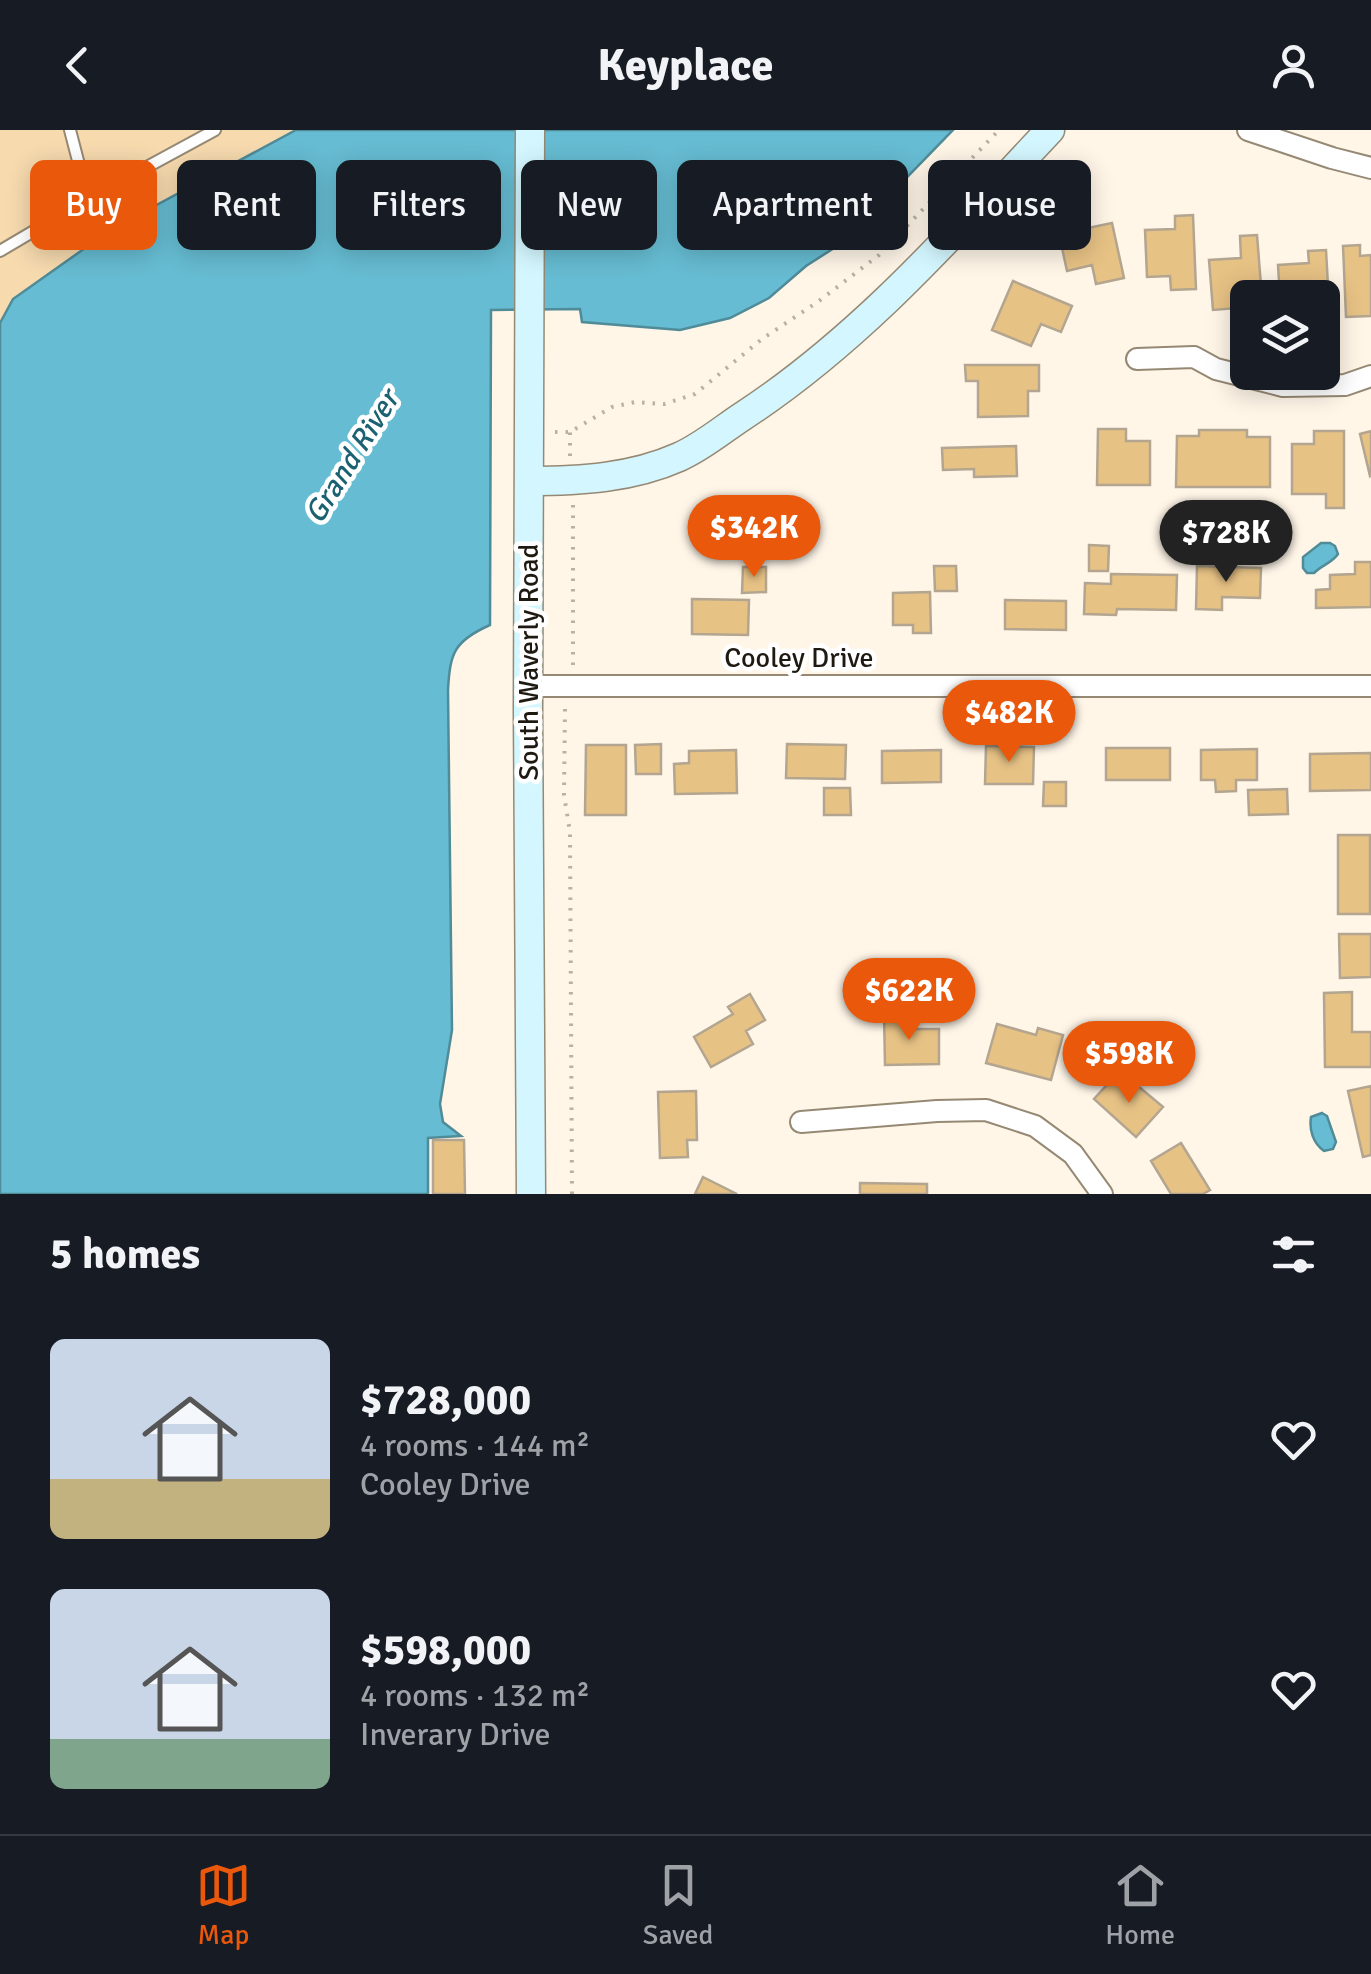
<!DOCTYPE html>
<meta charset="utf-8">
<style>
body{margin:0;font-family:Signika,sans-serif;background:#20242c;color:#f1f3f6;height:100vh;display:flex;flex-direction:column;font-size:38px;white-space:nowrap}
*{box-sizing:border-box;margin:0}
p{font-size:32px;color:#9ea1a6}
.icon{flex:none;width:55px;height:55px;fill:none;stroke:currentColor;stroke-width:2;stroke-linecap:round;stroke-linejoin:round}
.map{position:relative;height:1064px;overflow:hidden}
.sheet{display:flex;flex-direction:column;background:#171b24;flex:1}
.sheet>*{flex:none}
.guide{position:absolute;left:30px;top:30px;width:1312px;height:90px;display:flex;gap:20px}
.buttons{position:absolute;left:1230px;top:150px;display:grid;gap:20px}
.buttons a{display:grid;place-items:center;width:110px;height:110px;border-radius:15px;background:#171b24;box-shadow:0 5px 25px #0003;font-size:50px}
.price{position:absolute;translate:-50% -85px;padding:0 22px;border-radius:35px;background:#ea580c;color:#fff;font-size:32px;line-height:65px;filter:drop-shadow(0 2px 5px #0008)}
.price::after{content:'';position:absolute;left:50%;top:60px;width:30px;height:22px;margin-left:-15px;background:inherit;clip-path:polygon(0 0,100% 0,50% 100%)}
.price.current{background:#222;color:#fff}
ul{padding:0;list-style:none}
li{display:flex;align-items:center;gap:30px;height:250px;padding:0 50px}
li span{display:grid;place-items:center;flex:none;width:280px;height:200px;border-radius:15px;color:#555}
li>.icon{margin-inline-start:auto}
span .icon{width:120px;height:120px;fill:#fffc;stroke-width:1}
li b{font-size:42px}
h2{display:flex;justify-content:space-between;align-items:center;height:120px;padding:0 50px;font-size:42px}
.tag{padding:0 35px;border-radius:15px;background:#171b24;box-shadow:0 5px 25px #0003;font-size:35px;line-height:90px}
.tag.current{background:#ea580c;color:#fff}
header{display:flex;justify-content:space-between;align-items:center;height:130px;padding:0 50px;background:#171b24;font-size:45px;font-weight:800}
.menu{display:flex;justify-content:space-around;align-items:center;height:140px;border-top:2px solid #363941;background:#171b24;font-size:28px;color:#9ea1a6}
.menu a{display:grid;justify-items:center;gap:5px}
.menu .current{color:#ea580c}
.map>svg:first-child{display:block}
</style>
<header><svg class="icon" aria-label="back" viewBox="0 0 24 24"><path d="M15 5l-7 7 7 7"/></svg>Keyplace<svg class="icon" aria-label="person" viewBox="0 0 24 24"><circle cx="12" cy="8" r="4"/><path d="M4 21q1-7 8-7t8 7"/></svg></header>
<div class="map">
<svg width="1371" height="1064" viewBox="0 0 1371 1064">
<rect width="100%" height="100%" fill="#fff6e8"/>
<path fill="#f7daae" d="M0,0H296L112,99L14,169L0,193Z"/>
<path fill="#66bcd2" stroke="#508b98" stroke-width="2.5" d="M296,0H953L845,111L806,136L769,168L730,188L680,200L582,192L580,179L491,180L490,495C454,511 450,523 448,560L452,900L440,974L443,992L461,1006L428,1008V1064H0V193L13,169L112,99Z
M1321,413H1330L1335,416L1338,424C1332,433 1322,435 1314,443H1307L1303,438V427Z
M1322,983L1327,986L1336,1012L1333,1019L1324,1021C1313,1013 1309,1000 1311,987Z"/>
<path fill="#e7c285" stroke="#b3a58f" stroke-width="2.5" d="M1193,85L1196,159L1171,160L1170,146L1147,147L1145,100L1175,99V86Z
M1112,93L1124,148L1096,154L1092,135L1067,141L1059,104Z
M1257,105L1262,168H1248V189L1238,190L1237,178L1213,180L1209,130L1241,128L1240,106Z
M1360,115V126L1371,125V186L1346,187L1343,116Z
M1326,120L1330,192H1322V168H1280L1278,135L1309,133L1308,121Z
M1013,151L1072,176L1061,202L1041,194L1031,216L992,200Z
M965,235H1039V261H1028V286L978,287V251H966Z
M1098,299H1126V311H1150V355H1097Z
M1199,300H1247V307H1270V357H1176L1177,306H1199Z
M1314,301H1344V378H1326V364H1292V314H1314Z
M1371,301V345L1370,346L1360,304Z
M1016,316L1017,346L974,347V339L943,340L942,318Z
M1089,415L1109,416L1108,441H1089Z
M1355,432H1371V477L1316,478V460L1330,459V445L1355,444Z
M934,436H956L957,461H935Z
M1197,436L1261,438L1260,468L1222,467V480L1196,479Z
M743,437H766V462L742,463Z
M1111,444L1177,445L1176,480L1117,479L1116,485L1084,484L1085,453L1111,454Z
M930,462L931,503H913V495H893V463Z
M692,469L749,470L748,505L692,504Z
M1005,470L1066,471V500L1005,499Z
M661,614V644H636L635,615Z
M787,614L846,615L845,649L786,648Z
M586,615H626V685H585Z
M986,616L1034,617L1033,654H985Z
M1106,618H1170V650H1106Z
M1257,619V650H1236V661L1216,662L1215,650H1201V620Z
M736,620L737,663L675,664L674,634L689,633V621Z
M941,620V652L882,653V621Z
M1371,623V660L1310,661V624Z
M1044,652H1066V676H1043Z
M824,658H850L851,685H824Z
M1287,659L1288,684L1249,685L1248,660Z
M1338,705H1370V784H1338Z
M1339,804H1371V847L1340,848Z
M1352,862V902H1371V937H1325L1324,863Z
M750,864L765,890L746,901L753,914L711,937L694,907L733,884L728,877Z
M904,883V899H939V934L885,935L884,884Z
M997,894L1036,905L1038,898L1063,905L1051,950L986,933Z
M1115,946L1133,962L1138,956L1163,977L1136,1007L1094,969Z
M1371,956V1025L1363,1027L1348,961Z
M696,961L697,1010H687L688,1027L660,1028L658,962Z
M433,1010H464L465,1064H433Z
M1181,1013L1210,1060L1203,1064H1171L1151,1031Z
M703,1047L737,1064H695Z
M860,1053L927,1054V1064H860Z"/>
<g fill="none" stroke-linecap="round" stroke-linejoin="round">
<g stroke="#968974" stroke-width="14">
<path id="lane" d="M70,0L88,69
M0,121L88,69L215,0"/>
</g>
<g stroke="#968974" stroke-width="24">
<path id="street" d="M1248,0L1332,28L1371,38
M1137,229L1194,227L1216,239L1283,256L1345,255L1371,246
M528,556H1371
M801,992L937,981L986,980L1035,996L1073,1024L1102,1064"/>
</g>
<g stroke="#968974" stroke-width="31">
<path id="secondary" d="M530,0L528,581L531,1064
M529,351C580,351 632,348 679,327C702,317 723,299 743,286C862,208 954,102 1050,0"/>
</g>
<path stroke="#b8b1a4" stroke-width="4" stroke-dasharray="2.5 8" stroke-linecap="butt" d="M555,302H570L612,277L635,272L664,274L695,264L762,209L819,171L879,125L999,0
M570,326V302
M573,375V536
M565,579L564,665L570,702L572,1064"/>
<use href="#lane" stroke="#fff" stroke-width="10"/>
<use href="#street" stroke="#fff" stroke-width="20"/>
<use href="#secondary" stroke="#d4f7ff" stroke-width="28"/>
</g>
<g text-anchor="middle" dominant-baseline="central" stroke-width="9" stroke-linejoin="round" paint-order="stroke">
<g font-size="28" fill="#1e1911" stroke="#fff">
<text x="799" y="528">Cooley Drive</text>
<text transform="translate(529 532) rotate(-90)">South Waverly Road</text>
</g>
<g font-size="30" font-style="italic" fill="#1b6171" stroke="#fff">
<text transform="translate(352 327) rotate(-58)">Grand River</text>
</g>
</g>
</svg>
<div class="buttons">
<a><svg class="icon" aria-label="layers" viewBox="0 0 24 24"><path d="M12 4l9 5-9 5-9-5zM3 14l9 5 9-5"/></svg></a>
</div>
<b class="price" style="left:754px;top:450px">$342K</b>
<b class="price current" style="left:1226px;top:455px">$728K</b>
<b class="price" style="left:1009px;top:635px">$482K</b>
<b class="price" style="left:909px;top:913px">$622K</b>
<b class="price" style="left:1129px;top:976px">$598K</b>
<div class="guide">
<a class="tag current">Buy</a>
<a class="tag">Rent</a>
<a class="tag">Filters</a>
<a class="tag">New</a>
<a class="tag">Apartment</a>
<a class="tag">House</a>
</div>
</div>
<section class="sheet">
<h2>5 homes<svg class="icon" aria-label="filters" viewBox="0 0 24 24"><path d="M4 7h16M4 17h16"/><circle cx="9" cy="7" r="2"/><circle cx="15" cy="17" r="2"/></svg></h2>
<ul>
<li><span style="background:linear-gradient(#c9d6e8 70%,#c2b280 0)"><svg class="icon" aria-label="home" viewBox="0 0 24 24"><path d="M3 11l9-7 9 7M6 9v11h12V9"/></svg></span><div><b>$728,000</b><p>4 rooms · 144 m²</p><p>Cooley Drive</p></div><svg class="icon" aria-label="heart" viewBox="0 0 24 24"><path d="M12 20l-8-8c-3-5 5-10 8-4 3-6 11-1 8 4z"/></svg></li>
<li><span style="background:linear-gradient(#c9d6e8 75%,#7fa58c 0)"><svg class="icon" aria-label="home" viewBox="0 0 24 24"><path d="M3 11l9-7 9 7M6 9v11h12V9"/></svg></span><div><b>$598,000</b><p>4 rooms · 132 m²</p><p>Inverary Drive</p></div><svg class="icon" aria-label="heart" viewBox="0 0 24 24"><path d="M12 20l-8-8c-3-5 5-10 8-4 3-6 11-1 8 4z"/></svg></li>
</ul>
</section>
<nav class="menu">
<a class="current"><svg class="icon" aria-label="map" viewBox="0 0 24 24"><path d="M3 6l6-2 6 2 6-2v14l-6 2-6-2-6 2zM9 4v14M15 6v14"/></svg>Map</a>
<a><svg class="icon" aria-label="saved" viewBox="0 0 24 24"><path d="M7 4h10v16l-5-4-5 4z"/></svg>Saved</a>
<a><svg class="icon" aria-label="home" viewBox="0 0 24 24"><path d="M3 11l9-7 9 7M6 9v11h12V9"/></svg>Home</a>
</nav>
